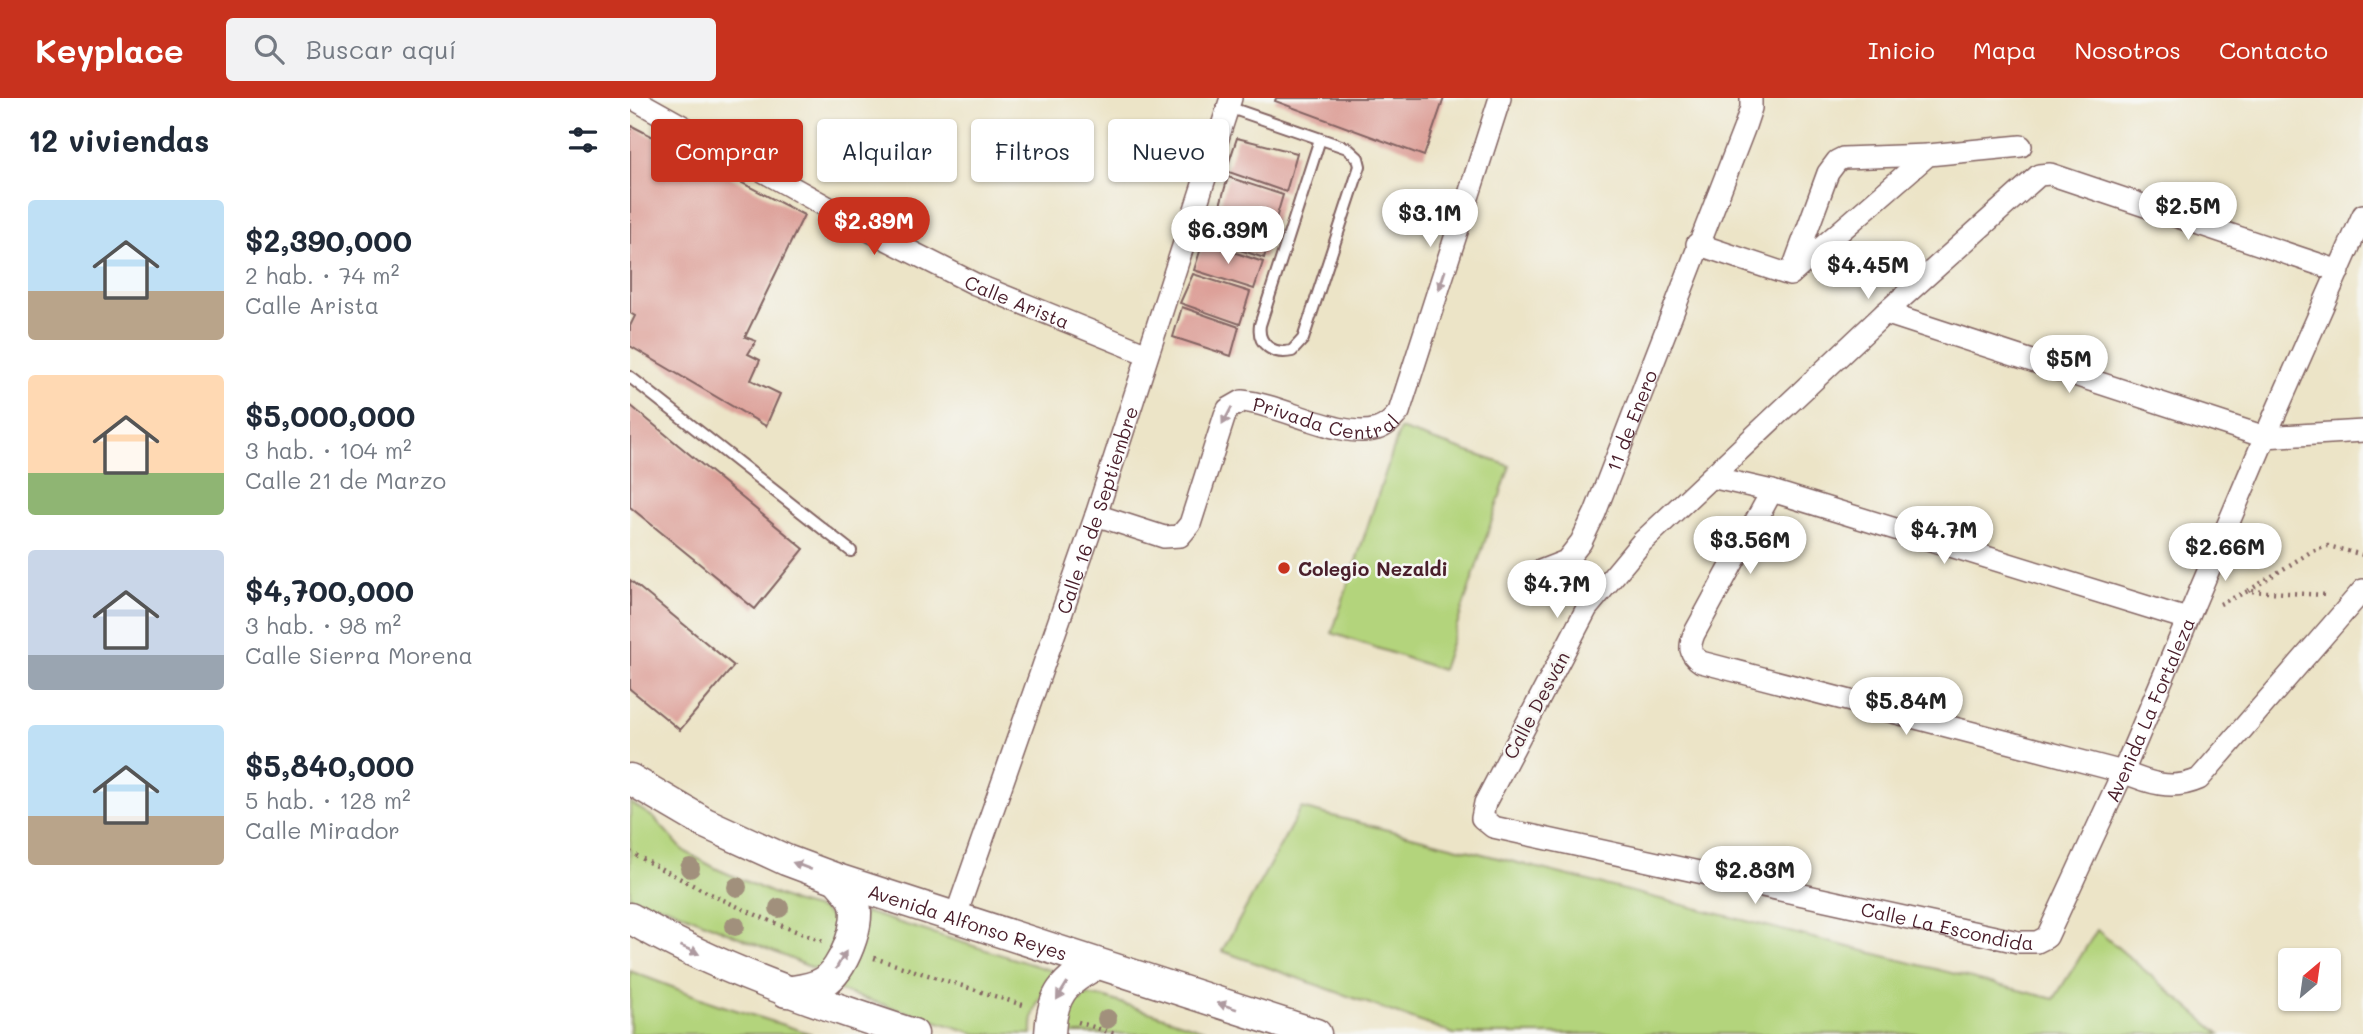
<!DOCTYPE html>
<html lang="es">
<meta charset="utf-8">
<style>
body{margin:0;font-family:Mali,sans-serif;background:#f2f2f3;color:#1f2937;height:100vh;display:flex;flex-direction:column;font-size:26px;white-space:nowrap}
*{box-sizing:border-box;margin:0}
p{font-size:23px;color:#747a83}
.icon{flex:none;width:38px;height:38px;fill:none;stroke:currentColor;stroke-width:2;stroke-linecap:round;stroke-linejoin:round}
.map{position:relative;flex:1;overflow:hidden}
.sheet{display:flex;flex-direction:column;background:#fff;width:630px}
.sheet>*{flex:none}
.hud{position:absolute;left:21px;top:21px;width:665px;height:63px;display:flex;gap:14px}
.needle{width:46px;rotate:29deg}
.tools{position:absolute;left:1648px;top:850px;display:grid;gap:14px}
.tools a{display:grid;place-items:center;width:63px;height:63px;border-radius:7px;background:#fff;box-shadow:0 2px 5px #0004;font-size:35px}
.price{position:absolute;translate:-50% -60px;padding:0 16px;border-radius:24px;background:#fff;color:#222;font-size:23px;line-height:46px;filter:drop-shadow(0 2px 4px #0008)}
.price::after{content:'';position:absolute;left:50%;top:42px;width:21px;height:16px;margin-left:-10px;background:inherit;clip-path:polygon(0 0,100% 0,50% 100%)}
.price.on{background:#c8321e;color:#fff}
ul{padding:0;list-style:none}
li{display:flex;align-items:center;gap:21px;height:175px;padding:0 28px}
li span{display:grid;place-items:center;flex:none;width:196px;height:140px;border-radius:7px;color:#555}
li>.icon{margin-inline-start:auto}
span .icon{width:84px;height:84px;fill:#fffc;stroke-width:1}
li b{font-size:30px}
h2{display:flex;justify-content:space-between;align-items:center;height:84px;padding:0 28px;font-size:30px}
.chip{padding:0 24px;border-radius:7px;background:#fff;box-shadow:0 2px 5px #0004;font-size:24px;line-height:63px}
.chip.on{background:#c8321e;color:#fff}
header{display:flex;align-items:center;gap:42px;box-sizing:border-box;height:98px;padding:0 35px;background:#c8321e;color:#fff}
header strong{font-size:33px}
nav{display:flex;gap:38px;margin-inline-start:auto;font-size:24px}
.search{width:490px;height:63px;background:#f2f2f3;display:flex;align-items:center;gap:18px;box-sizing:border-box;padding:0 24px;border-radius:7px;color:#747a83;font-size:26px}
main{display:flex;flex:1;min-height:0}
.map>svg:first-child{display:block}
</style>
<header>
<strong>Keyplace</strong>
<div class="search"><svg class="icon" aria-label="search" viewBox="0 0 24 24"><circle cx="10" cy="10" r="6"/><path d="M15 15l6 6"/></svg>Buscar aquí</div>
<nav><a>Inicio</a><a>Mapa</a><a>Nosotros</a><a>Contacto</a></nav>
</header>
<main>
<section class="sheet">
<h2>12 viviendas<svg class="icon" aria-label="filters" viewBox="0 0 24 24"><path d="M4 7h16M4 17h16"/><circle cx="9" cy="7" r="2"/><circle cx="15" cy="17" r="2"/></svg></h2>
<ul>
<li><span style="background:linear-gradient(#bfe0f5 65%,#b9a48a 0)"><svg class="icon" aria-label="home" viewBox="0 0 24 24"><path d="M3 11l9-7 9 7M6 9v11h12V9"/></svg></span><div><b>$2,390,000</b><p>2 hab. · 74 m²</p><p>Calle Arista</p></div></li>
<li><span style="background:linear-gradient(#ffd9b3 70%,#8fb573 0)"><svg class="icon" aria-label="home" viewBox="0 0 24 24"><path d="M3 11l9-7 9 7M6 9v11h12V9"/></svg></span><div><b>$5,000,000</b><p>3 hab. · 104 m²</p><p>Calle 21 de Marzo</p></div></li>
<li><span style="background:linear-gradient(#c9d6e8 75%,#9aa5b1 0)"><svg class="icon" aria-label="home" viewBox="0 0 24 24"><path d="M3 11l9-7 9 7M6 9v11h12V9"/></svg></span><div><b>$4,700,000</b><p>3 hab. · 98 m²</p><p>Calle Sierra Morena</p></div></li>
<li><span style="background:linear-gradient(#bfe0f5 65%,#b9a48a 0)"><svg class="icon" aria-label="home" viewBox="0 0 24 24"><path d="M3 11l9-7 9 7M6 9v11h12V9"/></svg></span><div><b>$5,840,000</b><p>5 hab. · 128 m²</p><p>Calle Mirador</p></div></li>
</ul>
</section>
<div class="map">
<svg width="1733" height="936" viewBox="0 0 1733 936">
<rect width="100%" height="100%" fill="#f6f6f2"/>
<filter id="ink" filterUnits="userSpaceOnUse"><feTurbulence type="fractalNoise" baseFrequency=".0143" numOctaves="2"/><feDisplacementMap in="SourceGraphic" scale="14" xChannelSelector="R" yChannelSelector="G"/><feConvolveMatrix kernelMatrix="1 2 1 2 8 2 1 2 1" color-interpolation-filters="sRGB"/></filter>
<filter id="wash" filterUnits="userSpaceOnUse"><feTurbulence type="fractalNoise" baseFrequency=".00686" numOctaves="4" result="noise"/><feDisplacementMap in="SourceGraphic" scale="28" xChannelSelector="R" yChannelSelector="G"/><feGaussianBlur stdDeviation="1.57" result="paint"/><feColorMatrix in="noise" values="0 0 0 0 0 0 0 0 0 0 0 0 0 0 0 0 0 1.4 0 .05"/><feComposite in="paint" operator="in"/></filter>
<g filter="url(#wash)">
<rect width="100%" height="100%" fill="#ece4c7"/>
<path fill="#b3d47b" stroke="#7e7a53" stroke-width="2" d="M770,331L880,368L812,572L702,535Z
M0,704L24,720L54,753L87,771L163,804L192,812L210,827L205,856L185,871L37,809L0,802Z
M671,710L1424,901L1467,832L1590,936H824L592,853Z
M235,814L423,873L425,882C408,899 401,913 402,936H347L207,892Z
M0,873L84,905L182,936H0Z
M456,897L476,900L586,936H432L440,903Z"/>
<g id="blocks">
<path fill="#dda099" d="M646,0H814L794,58L645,3Z
M2,28L174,117L115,239L126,243L118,256L130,262L121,282L150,296L136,328L0,248V228L5,218L0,215V33Z
M607,40L667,55L656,94L596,73Z
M598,79L653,97L645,124L590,107Z
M584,111L643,127L634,160L574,140Z
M573,144L633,164L624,191L564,172Z
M563,176L620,194L610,226L550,205Z
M552,209L609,229L601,258L543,239Z
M0,307L174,451L125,511L0,409Z
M0,482L104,568L50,632L0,591Z"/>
</g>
</g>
<g filter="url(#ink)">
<use href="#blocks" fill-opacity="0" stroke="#836462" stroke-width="2"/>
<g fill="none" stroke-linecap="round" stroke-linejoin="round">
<g stroke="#836462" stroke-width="14">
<path id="service" d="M598,9L717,50L728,60L730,68L673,241L662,253C644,257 627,247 630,227L690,41
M0,279L221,453"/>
</g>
<g stroke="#836462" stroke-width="24">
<g id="minor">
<path id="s1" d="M2,0L242,134L345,186L517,256"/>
<path d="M1067,146L1160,177L1298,57L1391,48"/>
<path id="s2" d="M1709,173L1420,76L1409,77L1255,215L1012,444L957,510L855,705L852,720L863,729L1388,844H1407L1417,839L1493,674L1635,339L1733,117"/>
<path d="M1161,176L1198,75L1207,63L1213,60L1298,57"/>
<path d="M1255,215L1635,339L1733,333"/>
<path d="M1081,379L1142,393L1557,521"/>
<path d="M1142,393L1064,536C1059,549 1059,556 1071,564L1493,674C1519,685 1542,693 1569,681L1733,492"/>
<path id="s3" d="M466,417L534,439L550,438L560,426L595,317L598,311L612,303C651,306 711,342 747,331C757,328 763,321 769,314L870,0"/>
<path id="s4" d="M905,475L936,463L951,444L965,415L1114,31L1121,10V0"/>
<path id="s5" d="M325,820L466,417L601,0"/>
</g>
</g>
<g stroke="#836462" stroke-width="33">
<g id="secondary">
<path id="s6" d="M0,681L75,725L156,762L207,781L686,936"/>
<path d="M0,820C88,872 186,904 283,936"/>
<path d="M156,894C169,892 183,891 194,884C213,872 232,825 224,803C221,796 212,788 207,781"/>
<path d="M420,936C422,896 433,884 467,866"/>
</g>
</g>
<path stroke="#836462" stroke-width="4.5" stroke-dasharray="2 5" stroke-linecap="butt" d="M1618,493L1682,453L1698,448L1733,457
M1590,506L1618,493L1697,497
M0,754C62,788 126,820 193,843
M244,860L396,908
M448,924L485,936"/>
<use href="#service" stroke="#fff" stroke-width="10"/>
<use href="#minor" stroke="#fff" stroke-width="21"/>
<use href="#secondary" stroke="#fff" stroke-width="30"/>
</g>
<g fill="#a1907c">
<circle cx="60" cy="770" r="10"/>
<circle cx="107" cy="789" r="10"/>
<circle cx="149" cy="810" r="10"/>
<circle cx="105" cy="828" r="10"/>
<circle cx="477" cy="921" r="10"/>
</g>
<defs><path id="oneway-solid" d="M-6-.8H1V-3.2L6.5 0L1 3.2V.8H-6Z" transform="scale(1.75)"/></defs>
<g fill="#ae9aa0">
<use href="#oneway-solid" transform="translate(812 182) rotate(108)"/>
<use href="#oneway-solid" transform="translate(597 318) rotate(118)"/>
<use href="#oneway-solid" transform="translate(172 768) rotate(-159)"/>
<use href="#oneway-solid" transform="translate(60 852) rotate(24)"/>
<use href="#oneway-solid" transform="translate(211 862) rotate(-60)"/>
<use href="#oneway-solid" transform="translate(432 893) rotate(122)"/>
<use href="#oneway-solid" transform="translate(597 908) rotate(-162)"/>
</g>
</g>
<circle fill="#c8321e" stroke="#f6f6f2" stroke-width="2.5" cx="654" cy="470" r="7"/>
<g text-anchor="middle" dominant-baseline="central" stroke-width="5" stroke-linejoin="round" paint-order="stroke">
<g font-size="19" fill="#4a1f2b" stroke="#f6f6f2">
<text stroke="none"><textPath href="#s1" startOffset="436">Calle Arista</textPath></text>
<text stroke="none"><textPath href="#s3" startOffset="327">Privada Central</textPath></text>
<text stroke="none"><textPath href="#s4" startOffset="189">11 de Enero</textPath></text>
<text stroke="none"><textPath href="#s5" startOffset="432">Calle 16 de Septiembre</textPath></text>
<text transform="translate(906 607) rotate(-62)">Calle Desván</text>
<text stroke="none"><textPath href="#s2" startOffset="2009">Avenida La Fortaleza</textPath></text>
<text stroke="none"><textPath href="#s6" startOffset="368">Avenida Alfonso Reyes</textPath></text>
<text stroke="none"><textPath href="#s2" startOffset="1657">Calle La Escondida</textPath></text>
</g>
<g font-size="19" font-weight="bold" fill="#4a1f2b" stroke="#f6f6f2" text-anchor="start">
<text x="668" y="470">Colegio Nezaldi</text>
</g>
</g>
</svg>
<div class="tools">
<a><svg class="needle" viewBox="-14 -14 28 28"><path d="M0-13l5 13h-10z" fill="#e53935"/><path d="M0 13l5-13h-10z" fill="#747a83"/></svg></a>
</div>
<b class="price" style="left:1558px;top:144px">$2.5M</b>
<b class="price" style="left:800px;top:151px">$3.1M</b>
<b class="price on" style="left:244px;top:159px">$2.39M</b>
<b class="price" style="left:598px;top:168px">$6.39M</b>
<b class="price" style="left:1238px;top:203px">$4.45M</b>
<b class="price" style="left:1439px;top:297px">$5M</b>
<b class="price" style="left:1314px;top:468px">$4.7M</b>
<b class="price" style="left:1120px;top:478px">$3.56M</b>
<b class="price" style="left:1595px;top:485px">$2.66M</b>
<b class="price" style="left:927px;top:522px">$4.7M</b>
<b class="price" style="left:1276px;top:639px">$5.84M</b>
<b class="price" style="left:1125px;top:808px">$2.83M</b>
<div class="hud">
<a class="chip on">Comprar</a>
<a class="chip">Alquilar</a>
<a class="chip">Filtros</a>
<a class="chip">Nuevo</a>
</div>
</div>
</main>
